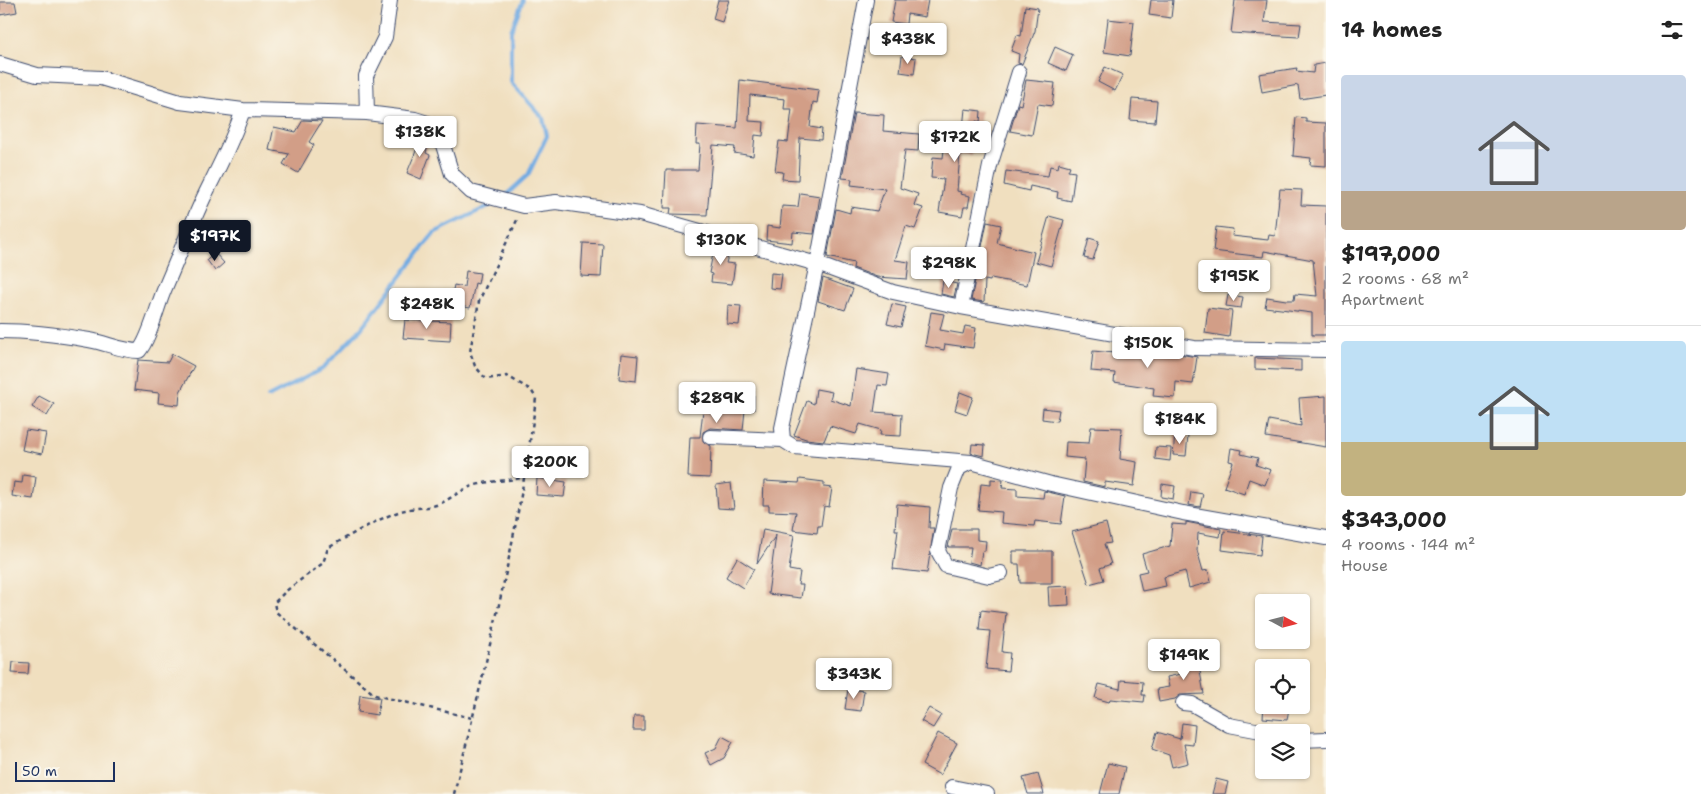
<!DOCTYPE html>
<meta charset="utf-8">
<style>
body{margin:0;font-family:"Shantell Sans",sans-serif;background:#f6f6f6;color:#222;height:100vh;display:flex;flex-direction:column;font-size:19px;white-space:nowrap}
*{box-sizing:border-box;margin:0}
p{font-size:16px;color:#767676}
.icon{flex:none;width:28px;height:28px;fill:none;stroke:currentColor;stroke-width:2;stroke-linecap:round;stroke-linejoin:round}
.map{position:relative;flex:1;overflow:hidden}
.drawer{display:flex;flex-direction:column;background:#fff;width:375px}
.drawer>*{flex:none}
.needle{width:32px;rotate:97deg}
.buttons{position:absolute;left:1255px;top:594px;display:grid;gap:10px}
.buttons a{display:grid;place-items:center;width:55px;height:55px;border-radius:5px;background:#fff;box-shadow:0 1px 4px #0004;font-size:25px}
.scale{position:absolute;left:15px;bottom:12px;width:100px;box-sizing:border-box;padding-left:5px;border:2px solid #1b2f5e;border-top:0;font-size:14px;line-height:18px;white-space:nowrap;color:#1b2f5e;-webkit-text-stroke:4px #fbf7ec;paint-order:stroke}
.price{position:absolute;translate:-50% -42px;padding:0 11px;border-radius:5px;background:#fff;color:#222;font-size:16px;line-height:32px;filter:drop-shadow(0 1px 2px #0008)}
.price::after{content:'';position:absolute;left:50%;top:30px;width:15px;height:11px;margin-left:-8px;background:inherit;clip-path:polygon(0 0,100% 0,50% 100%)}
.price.selected{background:#111827;color:#fff}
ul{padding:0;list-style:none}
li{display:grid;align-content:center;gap:10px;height:265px;padding:0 15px}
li+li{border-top:1px solid #e0e0e0}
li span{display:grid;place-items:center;height:155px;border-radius:5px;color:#555}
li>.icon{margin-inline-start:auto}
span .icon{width:90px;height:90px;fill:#fffc;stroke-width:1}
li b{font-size:21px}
h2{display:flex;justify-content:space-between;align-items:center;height:60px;padding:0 15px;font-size:21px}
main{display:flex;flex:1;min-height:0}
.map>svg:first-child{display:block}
</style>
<main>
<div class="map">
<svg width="1326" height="794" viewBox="0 0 1326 794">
<rect width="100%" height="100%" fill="#fbf7ec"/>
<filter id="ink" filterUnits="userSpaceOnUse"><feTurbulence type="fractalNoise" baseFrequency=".02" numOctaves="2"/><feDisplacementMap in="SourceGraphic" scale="10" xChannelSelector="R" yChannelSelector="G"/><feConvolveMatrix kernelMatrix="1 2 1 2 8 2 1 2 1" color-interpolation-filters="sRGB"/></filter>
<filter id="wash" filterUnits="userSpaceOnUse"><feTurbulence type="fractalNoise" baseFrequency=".0096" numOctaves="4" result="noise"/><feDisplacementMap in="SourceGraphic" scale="20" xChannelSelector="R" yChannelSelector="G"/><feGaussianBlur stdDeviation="1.12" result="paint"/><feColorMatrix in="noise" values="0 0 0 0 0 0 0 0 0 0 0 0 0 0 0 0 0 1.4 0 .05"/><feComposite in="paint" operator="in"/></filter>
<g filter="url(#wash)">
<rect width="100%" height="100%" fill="#f0dfbf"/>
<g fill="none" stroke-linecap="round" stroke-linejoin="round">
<path stroke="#72abe2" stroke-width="4" d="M505,196L528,175L547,136L543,118L511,82V31L523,0
M268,397L322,369L361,329L434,233L495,203"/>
</g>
<g id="blocks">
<path fill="#d29e87" d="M718,0H729L722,22L713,19Z
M895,0H928L925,17L907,14L906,24L891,22Z
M1151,0H1173L1171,18L1149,15Z
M1235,0H1267L1264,22L1301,24L1299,37L1231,33Z
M0,2H15L17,12L0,15Z
M1025,6L1038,8L1035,31L1022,64L1018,63L1019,54L1011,51L1017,35L1021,36Z
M1108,19L1134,22L1130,56L1104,52Z
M1055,47L1073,55L1066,71L1048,63Z
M902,56L916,58L914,74L900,72Z
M1326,63V95L1300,99L1298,85L1262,92L1259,74L1297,68L1296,71L1313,73L1314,65Z
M1105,67L1123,75L1115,91L1098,82Z
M740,80L819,90L817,103L813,102L810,127L822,129L821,140L800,138L798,180L782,179L783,172L775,171L779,141L788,142L792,109H784L785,99L750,95L749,121L764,122L763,136L755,135L753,156L734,153L735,147L713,145L707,215L670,214L671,208H664L666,170H698L700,144H696L697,125L737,128Z
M1026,80L1055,83L1052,106L1038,104L1032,135L1010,131L1018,104L1021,105Z
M1132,99L1157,101L1155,122L1130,120Z
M965,109L981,111L980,122L976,121L972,155L960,154L957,191L961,192L960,194L970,196L968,207H964L962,216L939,212L944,179L931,178L933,157L943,158L947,126L963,128Z
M854,113L884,115L883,131L919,134L918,151L905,150L900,188L918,194L914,205L923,208L915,229L906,226L895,260L909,262L907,279L877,277L853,268L854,263L827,257L836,209L850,213L851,207L877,211L885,189L851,185L852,179L842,178Z
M1296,117L1306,118V122L1326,123V166L1310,165L1311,158L1293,156Z
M303,120L322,121L309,142L314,145L298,173L283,164L289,154L269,150L274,127L296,132Z
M424,131L430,134L426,153L430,155L421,179L407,173Z
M1059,163L1070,166L1068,171L1075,172L1071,201L1057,198L1058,192L1030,186L1029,191L1004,185L1006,171L1048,176L1050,166L1058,168Z
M1280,189L1302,190L1301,205L1326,206V335H1312V313L1265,307L1267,297L1286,300H1294L1295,294L1317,296L1313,260L1264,251L1263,257L1213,251L1216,227L1233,229L1232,236L1268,240L1269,235L1275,236Z
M800,193L820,196L814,234L793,232L792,243L766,240L767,226L780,228L782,206L798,207Z
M1049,216L1064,220L1051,266L1036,262Z
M987,222L1001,225L997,243L1034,252L1027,285L991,278L990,281L985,280L984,302L971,300Z
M1089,238L1099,241L1093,260L1084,258Z
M583,243L603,244L601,277L581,276Z
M715,244L730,249L726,263L735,264L732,284L711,282L712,274L709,273Z
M215,253L224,263L215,271L207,260Z
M466,271L480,273L478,284L475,283L470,308L450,304L454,285L464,287Z
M771,273L782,274L780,289L770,288Z
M823,278L853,289L845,310L818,301Z
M943,281L957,284L954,297L941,294Z
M1228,295L1243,297L1241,308L1226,306Z
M892,304L906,307L901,327L887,324Z
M728,305L741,306L739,325L727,324Z
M1208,308L1232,311L1229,337L1205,333Z
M931,312L944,314L940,330L963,334L965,326L976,328L973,348L945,344L944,350L925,346Z
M405,320L451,322L450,341L403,338Z
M1126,345L1197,357L1193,384L1176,382L1175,398L1153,396L1154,388L1114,382L1115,373L1091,371L1093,351L1125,354Z
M172,354L194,366L180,392L179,405L158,403L159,393L134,390L138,360L168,362Z
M621,354L638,356L636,381L619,379Z
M1255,358L1301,360V371L1255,369Z
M856,369L889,374L887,386L878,385L874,412L902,414L901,436L880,435L881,430L860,424L856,434L830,426L824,441L806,439L794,435L807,401L814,404L816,389L832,392L830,399L851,406Z
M720,386V391H754V410H745L743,430L710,428L703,432V441L711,446L710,478L688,477L690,437H700L703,410L702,387Z
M960,392L973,397L967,414L955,410Z
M39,396L54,404L47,416L32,407Z
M1326,396V447L1266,437L1269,420L1301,426L1299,398Z
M1043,408L1059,410L1057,421L1042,419Z
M1091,427L1122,428L1120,459L1137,462L1134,486L1105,482V487L1083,482L1085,459L1065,457L1066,442L1089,443Z
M26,430L46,433L42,454L22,450Z
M1175,434L1188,435L1186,456L1173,455Z
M972,444L985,445L984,456L971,453Z
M1156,447L1171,448L1170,461L1155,459Z
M1231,448L1242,450L1241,454L1258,458L1256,465L1271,470L1265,485L1249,479L1244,494L1224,487L1233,462L1229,461Z
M23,475L36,477L33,499L12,496L14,482L22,483Z
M537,478L566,482L564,497L536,495Z
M800,479L824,482V487L832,488L829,507L824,506L821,526H818L817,533L793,530L796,512L769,511V505H763L764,481L799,483Z
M991,479L1003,480L1002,488L1017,489V496L1043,498L1044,491L1065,496L1061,524L1035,521L1034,526L1001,523L1002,512L978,510L981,484L991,485Z
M731,483L734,509L718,508L716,485Z
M1162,484L1175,486L1173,499L1161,497Z
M1191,492L1203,494L1200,507L1189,505Z
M897,504L930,507L929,528H934L927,573L893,569L898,530H895Z
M1186,522L1221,529L1220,537L1198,533L1197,550L1203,571L1208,570L1211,582L1189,588L1185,571L1164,577L1166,586L1142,591L1138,573L1147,571L1142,554L1170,546L1172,524L1186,525Z
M1106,523L1111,543L1104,544L1111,564L1100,568L1104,580L1089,584L1072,532Z
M763,529L794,535L789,570L800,572L798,585H803L801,598L768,594L776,535L757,564Z
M952,529H977V540L986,541L985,551H982L980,565L969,562L971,547H948Z
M1224,531L1262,536L1260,555L1222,550Z
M1013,551H1052V583H1020L1019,564H1013Z
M737,558L754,569L743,588L726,577Z
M1068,586L1069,605L1049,606L1048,587Z
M981,610L1006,613L1002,652L1010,653L1008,671L986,669L990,631L979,630Z
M1197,655L1204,694L1180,695L1175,699L1159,702L1157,689L1169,687L1167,677L1181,674L1178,659Z
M13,662L29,663L28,674L12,673Z
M1121,680L1143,682L1142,695H1145L1144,702L1110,699L1109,702L1095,698L1099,684L1120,689Z
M848,689L864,691L861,711L845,709Z
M360,695L380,698L377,715L358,712Z
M1264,705L1289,708L1287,720L1263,718Z
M929,708L941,715L933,728L921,721Z
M634,716H644V730H633Z
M1182,723L1195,725L1193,745L1184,744L1188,763L1172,767L1169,755L1152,749L1157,732L1180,739Z
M938,733L957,743L940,775L922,765Z
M722,736L733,742L724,758L711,765L705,753L716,748Z
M1108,763L1125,767L1119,794H1100Z
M1038,774L1044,794H1028L1023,778Z
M1216,779L1228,782L1225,794H1212Z"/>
</g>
</g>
<g filter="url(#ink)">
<use href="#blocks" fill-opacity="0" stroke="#3b496d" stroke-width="1"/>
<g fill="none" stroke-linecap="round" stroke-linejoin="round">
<g stroke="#3b496d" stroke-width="16">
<path id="minor" d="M0,64L37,75L101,78L180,102L243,110L367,113L415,119L437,126L452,174L471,192L524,206L556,202L640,214L817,264L866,0
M367,113L366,76L385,37L390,0
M961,307L990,166L1019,72
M0,331C30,331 60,335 89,340C107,343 121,351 139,351C150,338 157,306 165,288C178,258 190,227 204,197C218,168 233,141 243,110
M1326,350L1194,348L961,307L893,292L817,264L782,428L783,440L794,447L971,462L1051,484L1183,513L1326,538
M710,437L783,440
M971,462L959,468L951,488L938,551L946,566L989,576L1001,573
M1183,703L1192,704L1229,725L1266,732
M1301,740L1326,739
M952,787L987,794"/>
</g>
<path stroke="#3b496d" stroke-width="2.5" stroke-dasharray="4 4" stroke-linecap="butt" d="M472,718L375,695L276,612L274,603L286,591L323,563L328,548C347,537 384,515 405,510C415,507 426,509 439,504C453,498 463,487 480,484C495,480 510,481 525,477
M454,794C486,663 519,532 536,398L531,390L507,376L486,379L475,366L470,352L479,301L518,218"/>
<use href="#minor" stroke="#fff" stroke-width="14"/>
</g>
</g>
</svg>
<div class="buttons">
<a><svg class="needle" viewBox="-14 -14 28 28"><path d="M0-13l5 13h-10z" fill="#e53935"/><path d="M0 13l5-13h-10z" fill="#767676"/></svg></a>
<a><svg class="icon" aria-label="locate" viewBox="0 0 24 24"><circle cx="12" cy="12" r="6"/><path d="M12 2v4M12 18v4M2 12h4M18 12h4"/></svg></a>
<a><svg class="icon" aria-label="layers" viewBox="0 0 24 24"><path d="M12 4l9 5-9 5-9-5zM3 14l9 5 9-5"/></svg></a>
</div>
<div class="scale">50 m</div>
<b class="price" style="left:908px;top:65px">$438K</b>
<b class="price" style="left:420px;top:158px">$138K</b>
<b class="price" style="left:955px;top:163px">$172K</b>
<b class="price selected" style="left:215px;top:262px">$197K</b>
<b class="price" style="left:721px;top:266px">$130K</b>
<b class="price" style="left:949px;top:289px">$298K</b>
<b class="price" style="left:1234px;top:302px">$195K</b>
<b class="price" style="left:427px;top:330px">$248K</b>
<b class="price" style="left:1148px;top:369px">$150K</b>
<b class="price" style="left:717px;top:424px">$289K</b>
<b class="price" style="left:1180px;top:445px">$184K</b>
<b class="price" style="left:550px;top:488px">$200K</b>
<b class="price" style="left:1184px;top:681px">$149K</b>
<b class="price" style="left:854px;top:700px">$343K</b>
</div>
<section class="drawer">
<h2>14 homes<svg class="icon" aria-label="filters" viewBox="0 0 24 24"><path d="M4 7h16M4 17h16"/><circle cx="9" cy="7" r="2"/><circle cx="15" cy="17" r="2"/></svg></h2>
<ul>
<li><span style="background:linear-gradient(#c9d6e8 75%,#b9a48a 0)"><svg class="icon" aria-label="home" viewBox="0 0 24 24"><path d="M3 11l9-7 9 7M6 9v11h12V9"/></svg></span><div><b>$197,000</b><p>2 rooms · 68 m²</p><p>Apartment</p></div></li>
<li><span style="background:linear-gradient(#bfe0f5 65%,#c2b280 0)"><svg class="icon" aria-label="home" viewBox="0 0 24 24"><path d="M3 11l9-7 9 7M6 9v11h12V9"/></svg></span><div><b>$343,000</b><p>4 rooms · 144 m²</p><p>House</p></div></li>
</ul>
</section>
</main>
